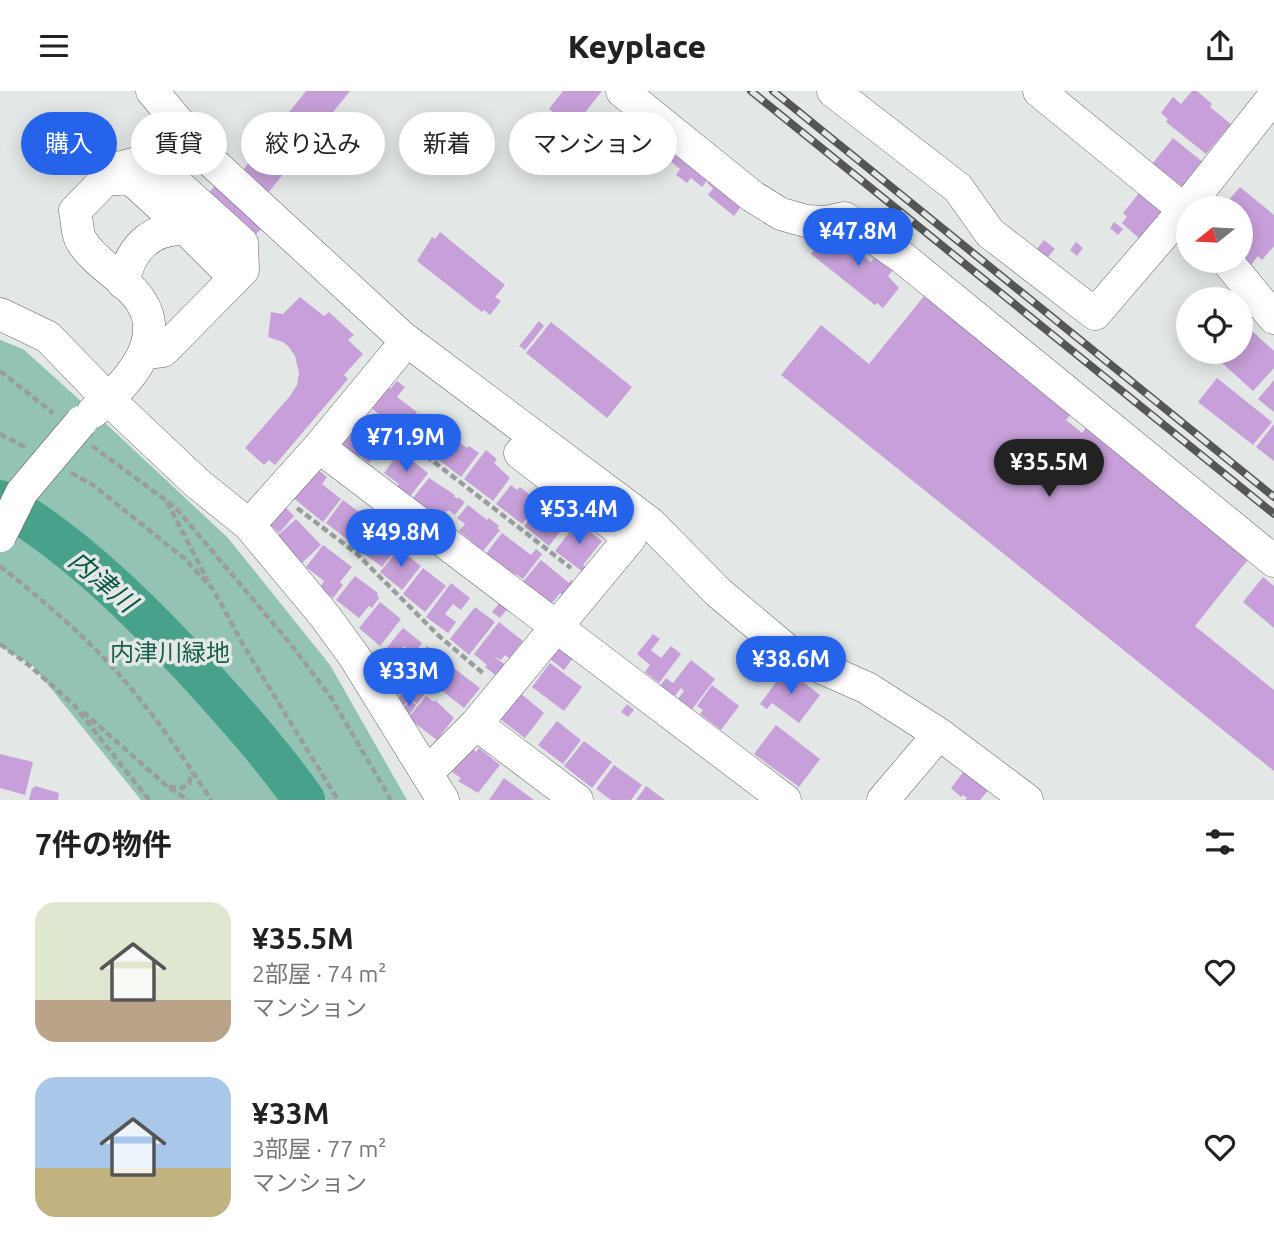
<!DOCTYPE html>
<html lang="ja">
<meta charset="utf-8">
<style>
body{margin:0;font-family:Ubuntu,"Noto Sans JP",sans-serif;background:#f2f2f2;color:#222;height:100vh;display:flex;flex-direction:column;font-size:26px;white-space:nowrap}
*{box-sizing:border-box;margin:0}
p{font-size:23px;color:#767676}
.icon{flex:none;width:38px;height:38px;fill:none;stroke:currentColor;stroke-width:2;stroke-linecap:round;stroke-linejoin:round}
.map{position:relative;height:709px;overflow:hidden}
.details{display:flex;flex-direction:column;background:#fff;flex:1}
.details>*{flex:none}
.hud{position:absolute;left:21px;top:21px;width:700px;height:63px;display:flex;gap:14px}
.needle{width:46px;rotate:252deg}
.tools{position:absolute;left:1176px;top:105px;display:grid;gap:14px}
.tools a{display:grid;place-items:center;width:77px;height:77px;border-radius:50%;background:#fff;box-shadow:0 4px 18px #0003;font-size:35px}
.price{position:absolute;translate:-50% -60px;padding:0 16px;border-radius:24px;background:#2563eb;color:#fff;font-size:23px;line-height:46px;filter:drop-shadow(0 2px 4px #0008)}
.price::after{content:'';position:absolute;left:50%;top:42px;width:21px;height:16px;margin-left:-10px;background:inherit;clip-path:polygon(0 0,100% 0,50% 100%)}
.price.active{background:#222;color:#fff}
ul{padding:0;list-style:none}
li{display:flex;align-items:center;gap:21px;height:175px;padding:0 35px}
li span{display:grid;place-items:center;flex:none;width:196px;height:140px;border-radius:21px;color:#555}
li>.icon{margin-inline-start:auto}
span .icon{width:84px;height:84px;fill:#fffc;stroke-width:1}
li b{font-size:30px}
h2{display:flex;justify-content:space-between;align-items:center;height:84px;padding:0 35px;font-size:30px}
.chip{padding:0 24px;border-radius:32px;background:#fff;box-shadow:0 4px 18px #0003;font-size:24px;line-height:63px}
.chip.active{background:#2563eb;color:#fff}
header{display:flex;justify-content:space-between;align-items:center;height:91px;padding:0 35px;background:#fff;font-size:32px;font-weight:800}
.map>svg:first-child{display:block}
</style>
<header><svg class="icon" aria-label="menu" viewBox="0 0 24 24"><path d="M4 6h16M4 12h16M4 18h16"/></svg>Keyplace<svg class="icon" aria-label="share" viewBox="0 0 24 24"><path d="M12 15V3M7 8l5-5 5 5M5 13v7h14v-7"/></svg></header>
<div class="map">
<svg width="1274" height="709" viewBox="0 0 1274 709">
<rect width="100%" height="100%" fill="#e3e8e6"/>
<path fill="#92c3b4" d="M0,249L23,258L103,330L228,447L330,574L407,709H141L33,575L0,555Z"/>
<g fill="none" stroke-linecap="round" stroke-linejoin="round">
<path stroke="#48a18a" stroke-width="42" d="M0,410C78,456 144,523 205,589C240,628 274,666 304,709"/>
</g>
<path fill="#c7a0da" d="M306,0H350L252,122L264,135L252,147L207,103L219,91L227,99Z
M563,0H602L573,37L549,18Z
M1192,0H1197L1212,13L1210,16L1231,33L1206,63L1166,31L1168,28L1161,22L1173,6L1181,13Z
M669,46L713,82L702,96L691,87L687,92L676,84L680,78L669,69L663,76L654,69Z
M1173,47L1204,72L1184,97L1171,87L1168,90L1152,73Z
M712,86L746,109L734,125L708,104L713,97L707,92Z
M1240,96L1274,124V155L1262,169L1258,165L1251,174L1241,165V117H1222Z
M1143,101L1164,118L1141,149L1122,132L1127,126L1123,122L1139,102L1140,104Z
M1114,131L1123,138L1118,144L1110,137Z
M823,138L830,139L871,171L880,159L898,173L888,185L899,197L883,217L877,212L875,214L811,163L821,150L816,146Z
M440,141L505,194L495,206L501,210L490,224L484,219L482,221L417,170L432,146L435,148Z
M1044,149L1055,158L1046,168L1036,159Z
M1076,151L1083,157L1077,165L1070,159Z
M929,199L1076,317L1066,329L1082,342L1091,330L1254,461L1195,535L1274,599V680L781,284L821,234L869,273Z
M300,206L324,225L329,221L354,244L348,249L363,263L344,284L348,288L275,374L269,369L264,374L245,357L290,305L297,294L299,282L295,265L288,255L283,251L268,246L271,221L283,223Z
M539,230L544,235L525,259L519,255Z
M1241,230L1274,260V277L1253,300L1210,261H1241Z
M551,231L632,296L607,327L526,262Z
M1217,287L1272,331L1253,354L1198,311Z
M1274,289V321L1258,308Z
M397,290L405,296L397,306L417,321L402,341L370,316L386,295L390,298Z
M419,322L424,326L426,323L440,334L438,337L447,343L432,364L404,343Z
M358,330L386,352L384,353L389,357L382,365L378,361L369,372L360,365L357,369L341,353Z
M1274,333V370L1256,356Z
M447,350L455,356L459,351L467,357L469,355L479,362L461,386L435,366Z
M486,359L497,368L494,372L510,387L493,410L464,388Z
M400,360L428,382L409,407L395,398L399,393L384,382Z
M316,377L327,386L322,393L341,408L323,431L292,406Z
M429,387L455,404L454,405L457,408L458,406L465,411L455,424L448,419L441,428L432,421L429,425L412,408Z
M511,394L517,399L520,396L539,411L522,433L496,413Z
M552,398L559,404L547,418L560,425L558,427L566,433L549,455L524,435Z
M343,409L371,430L353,453L326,432Z
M468,414L487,429L489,427L499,435L497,437L500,439L483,460L459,440L465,433L457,427Z
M284,415L294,425L279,442L268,432Z
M296,428L321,454L302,472L276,446Z
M577,431L602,450L583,474L587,477L583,481L555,460Z
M378,434L401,451L382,476L354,455L365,441L370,445Z
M502,442L531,464L536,458L542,463L523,488L516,483L513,486L485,464Z
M323,454L352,476L340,491L343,494L333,507L320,497L324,490L306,476Z
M399,458L421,475L402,499L380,481Z
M541,469L569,492L571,489L576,494L566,507L560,502L549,516L521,493Z
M423,477L446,495L425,521L403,503Z
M355,485L378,502L377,504L379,507L372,517L369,515L359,527L336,509Z
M1263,486L1274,495V537L1243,511Z
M451,492L470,507L461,519L453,513L445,523L456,531L448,542L426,526Z
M501,510L509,516L500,527L492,521Z
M380,511L401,528L380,555L359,537Z
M475,516L495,531L469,564L450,548Z
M499,531L523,550L509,567L505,564L501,569L493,565L507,575L498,586L485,576L487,574L474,563Z
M403,537L422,552L414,563L404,555L398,563L408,571L399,581L380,565Z
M653,543L660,548L651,559L661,567L671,555L681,563L659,592L645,581L650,574L637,563Z
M427,555L449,572L417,613L410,607L402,617L395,612L405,599L397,593Z
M552,557L561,558L573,567L564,579L546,565Z
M691,569L715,588L690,621L676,610L684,600L681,597L671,610L656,600L666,587L673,592Z
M550,572L582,596L564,620L532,596Z
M451,575L480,597L464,617L436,595Z
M786,578L820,604L799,632L772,612L767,618L760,613Z
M392,579L400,584L391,596L383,590Z
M712,594L739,615L721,639L700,623L703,619L697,615Z
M519,601L544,622L525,647L499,627Z
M426,605L434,611L435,609L454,627L437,649L408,627Z
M410,609L416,614L408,626L401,620Z
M627,613L634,619L628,626L621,621Z
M557,630L581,649L563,673L538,654Z
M776,634L820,668L799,696L754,663Z
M584,650L612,671L592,697L564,675Z
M471,656L476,661L479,657L500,674L478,702L458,690L461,687L452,681Z
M0,663L33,671L25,704L0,697Z
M614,674L642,694L631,709H611L596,698Z
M964,680L991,696L980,709H965L967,707L963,704L961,706L951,697Z
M504,687L534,709H489Z
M35,695L59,702L58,709H29L32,697H34Z
M646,695L665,709H636Z"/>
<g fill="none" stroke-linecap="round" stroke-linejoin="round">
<g stroke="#626665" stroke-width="33">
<path id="minor" d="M152,0L213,72L402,246L650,432L719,502L793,564L867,597L939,643L1027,709
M622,0L752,105L781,123L806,130L826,131L845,127L903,167L1274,470
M833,0L958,97L990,142L1095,223L1185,118L1274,5
M1039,0L1188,122
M105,89L130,87L186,138
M1227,170L1274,227
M123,192C130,158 150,136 186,138L235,187
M0,223L48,246L108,308L197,392L249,434L324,524L354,565L443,709
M93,321C124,296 169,250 140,209C125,187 97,174 82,151C77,144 77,129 75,120L117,77L150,69L242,152L243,179L163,260L146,262
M319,356L785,709
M249,434L319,356L395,264
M476,633L577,709
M427,682L476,633L630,447L520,362
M883,709L939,643"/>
</g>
<path stroke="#999d9b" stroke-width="4.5" stroke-dasharray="7 3.5" stroke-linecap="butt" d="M0,280L53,322
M376,326L571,477
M0,343L27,357
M92,355L175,416L289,551L332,608L391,709
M71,382L93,394L185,468L213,498L245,557L338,709
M167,411L208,490
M297,417L356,462L439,545L484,583
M0,475C40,507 90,549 123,588C156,626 184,667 211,709
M0,553L30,575L74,614L149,709
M83,621L168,696L188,709
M169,696L182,697L189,692L192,681"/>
<use href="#minor" stroke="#fff" stroke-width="32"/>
<g stroke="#555756" stroke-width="8">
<path id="rail" d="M751,0L1274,423
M773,0L1274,406"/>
</g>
<use href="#rail" stroke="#e3e8e6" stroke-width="5" stroke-dasharray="16" stroke-linecap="butt"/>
<g stroke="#626665" stroke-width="33" stroke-linecap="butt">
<path id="minor-bridge" d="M0,445L22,401L81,331"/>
</g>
<use href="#minor-bridge" stroke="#fff" stroke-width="32"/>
</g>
<g text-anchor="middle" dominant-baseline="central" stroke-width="7" stroke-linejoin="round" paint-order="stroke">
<g font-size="24" fill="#165d4d" stroke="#e3e8e6">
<text x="170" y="561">内津川緑地</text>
</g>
<g font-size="26" font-style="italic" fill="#065444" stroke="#e3e8e6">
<text transform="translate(103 490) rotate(40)">内津川</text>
</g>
</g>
</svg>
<div class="tools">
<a><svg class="needle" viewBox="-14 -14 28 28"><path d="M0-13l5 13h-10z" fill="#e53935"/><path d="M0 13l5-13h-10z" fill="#767676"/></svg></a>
<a><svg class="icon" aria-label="locate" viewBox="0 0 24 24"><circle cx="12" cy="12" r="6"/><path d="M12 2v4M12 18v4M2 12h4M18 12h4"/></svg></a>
</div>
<b class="price" style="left:858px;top:177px">¥47.8M</b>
<b class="price" style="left:406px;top:383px">¥71.9M</b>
<b class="price active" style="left:1049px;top:408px">¥35.5M</b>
<b class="price" style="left:579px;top:455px">¥53.4M</b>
<b class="price" style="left:401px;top:478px">¥49.8M</b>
<b class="price" style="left:791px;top:605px">¥38.6M</b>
<b class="price" style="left:409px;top:617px">¥33M</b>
<div class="hud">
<a class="chip active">購入</a>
<a class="chip">賃貸</a>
<a class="chip">絞り込み</a>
<a class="chip">新着</a>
<a class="chip">マンション</a>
</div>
</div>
<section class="details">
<h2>7件の物件<svg class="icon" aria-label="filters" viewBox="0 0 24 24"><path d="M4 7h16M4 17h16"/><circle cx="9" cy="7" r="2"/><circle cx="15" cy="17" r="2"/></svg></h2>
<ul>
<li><span style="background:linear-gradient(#dfe7d0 70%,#b9a48a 0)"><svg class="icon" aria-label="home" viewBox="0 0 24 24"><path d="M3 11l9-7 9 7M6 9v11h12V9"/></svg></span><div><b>¥35.5M</b><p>2部屋 · 74 m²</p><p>マンション</p></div><svg class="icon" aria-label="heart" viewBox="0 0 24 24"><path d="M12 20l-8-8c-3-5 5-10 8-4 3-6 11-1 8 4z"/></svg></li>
<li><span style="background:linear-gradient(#a9c7e8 65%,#c2b280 0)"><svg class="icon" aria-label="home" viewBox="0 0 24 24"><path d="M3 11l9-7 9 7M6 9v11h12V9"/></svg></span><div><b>¥33M</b><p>3部屋 · 77 m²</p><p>マンション</p></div><svg class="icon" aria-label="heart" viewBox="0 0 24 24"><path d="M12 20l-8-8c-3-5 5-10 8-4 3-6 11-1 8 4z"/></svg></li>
</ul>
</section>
